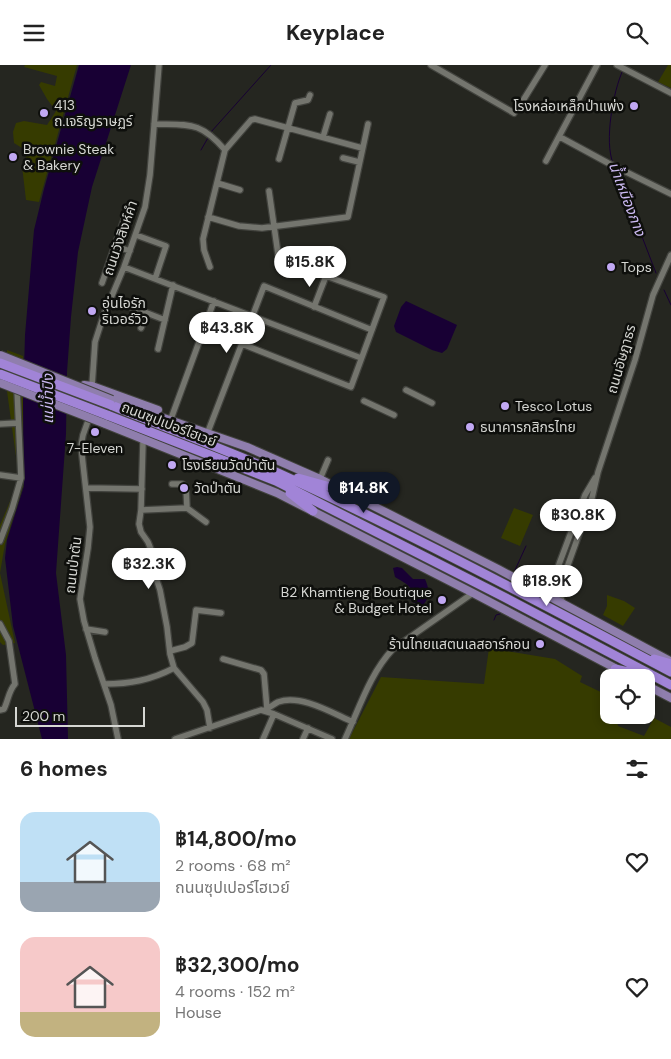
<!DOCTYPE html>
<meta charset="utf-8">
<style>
body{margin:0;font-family:"DM Sans","Noto Sans Thai",sans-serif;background:#f2f2f2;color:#222;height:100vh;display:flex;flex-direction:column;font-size:19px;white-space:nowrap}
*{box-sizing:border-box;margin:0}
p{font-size:16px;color:#767676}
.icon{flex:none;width:28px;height:28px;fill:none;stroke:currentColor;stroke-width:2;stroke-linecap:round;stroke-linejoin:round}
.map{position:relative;height:674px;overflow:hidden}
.drawer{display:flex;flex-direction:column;background:#fff;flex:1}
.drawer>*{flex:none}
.buttons{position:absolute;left:600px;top:604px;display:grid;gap:10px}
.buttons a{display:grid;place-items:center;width:55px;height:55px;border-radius:10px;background:#fff;box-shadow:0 2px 8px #0003;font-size:25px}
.scale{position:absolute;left:15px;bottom:12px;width:130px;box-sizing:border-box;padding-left:5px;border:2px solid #d6d7d3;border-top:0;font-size:14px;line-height:18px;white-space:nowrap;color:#d6d7d3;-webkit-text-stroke:4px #0e0f0c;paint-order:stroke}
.price{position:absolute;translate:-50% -42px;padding:0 11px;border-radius:18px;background:#fff;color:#222;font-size:16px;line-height:32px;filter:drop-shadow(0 1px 2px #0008)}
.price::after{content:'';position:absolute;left:50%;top:30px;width:15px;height:11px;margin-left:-8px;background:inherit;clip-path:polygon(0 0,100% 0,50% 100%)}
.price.current{background:#111827;color:#fff}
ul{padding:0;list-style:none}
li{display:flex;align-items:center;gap:15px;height:125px;padding:0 20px}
li span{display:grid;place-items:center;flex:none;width:140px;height:100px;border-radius:15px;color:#555}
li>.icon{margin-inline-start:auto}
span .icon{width:60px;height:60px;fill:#fffc;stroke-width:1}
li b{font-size:21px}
h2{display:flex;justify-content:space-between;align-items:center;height:60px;padding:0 20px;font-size:21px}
header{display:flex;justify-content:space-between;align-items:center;height:65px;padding:0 20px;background:#fff;font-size:22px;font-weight:700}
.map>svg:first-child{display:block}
</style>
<header><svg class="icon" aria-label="menu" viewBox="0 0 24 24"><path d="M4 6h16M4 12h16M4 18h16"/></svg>Keyplace<svg class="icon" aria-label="search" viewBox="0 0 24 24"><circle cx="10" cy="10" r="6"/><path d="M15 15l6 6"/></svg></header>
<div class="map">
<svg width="671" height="674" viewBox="0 0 671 674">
<rect width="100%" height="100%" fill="#252620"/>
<path fill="#363b00" d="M25,0H77L39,137L26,135L22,101L27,90L22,83L14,78L13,67L16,58L24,56L47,60L56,46L47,34L39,20L41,17L55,21L57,11L24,2Z
M668,0H671V23L658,17Z
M7,285L23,291V421L5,479L0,508L15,578L3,580L0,577V460L16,422L18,406L6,319Z
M514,443L533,450L520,481L501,473Z
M607,530L624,536L635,543L623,561L603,550L607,541Z
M489,583L555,594L582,611L580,617L609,631V650H616L618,661L644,671L654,653L671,662V674H349L381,612L484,619Z"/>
<path fill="#180034" d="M79,0H131L92,122L78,187L71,252L67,307L66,369L56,508L66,590L68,674H42L13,561L5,493L7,475L24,421L23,337L25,270L34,165L44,124Z
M406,236L457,260L447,284L442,288L432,285L396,267L394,261L401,242Z
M397,502L402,503L413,514H425C429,524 431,531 423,540L412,537C410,532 412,528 410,523C408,519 400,515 395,512L393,503Z"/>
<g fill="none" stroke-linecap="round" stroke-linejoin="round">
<path stroke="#180034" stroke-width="1" d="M211,67L271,0
M201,85L209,71
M613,98C604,77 613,26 623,5
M616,104L656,208
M664,225L671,240
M520,509L515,505L526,481
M494,555L496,550L500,549"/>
<g stroke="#42433e" stroke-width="8">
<path id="minor" d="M431,0L514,48
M617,0L671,28
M519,42L545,0
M154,59C190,60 200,56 225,85L203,174L204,185L210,202
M323,72L330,49
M560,72L608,98L671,129
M225,85L251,55L255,54L362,83
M343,93L359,97
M279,94L295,38L308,35L310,30
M546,96L597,0
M217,118L240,125
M269,126L279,196
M208,152L239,161L262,163L348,152L368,59
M136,170L166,181L155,214
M115,181L130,186
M124,202L361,293
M102,218L125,152
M111,234L165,255
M141,263L147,248
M242,279L351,322L384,232L326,211L314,242
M158,284L173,220
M92,321L95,277L103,252L124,202L145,142L150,110L159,0
M406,325L432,338
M364,336L394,350
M172,351L214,236
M88,356L83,370L81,381L90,462L88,483L80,534L84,556L95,593L111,640L118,674
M0,359L18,358
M209,364L264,221L372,265
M143,377L141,445L139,459L141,467L148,477L152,487L153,504L160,525L167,562L170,589L174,603L203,637L207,645L210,663
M0,410L21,413
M320,414L328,395
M172,419H182L186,422L187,443
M87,423L142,424
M141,445L187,443L206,457
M0,476L12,444L21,413L16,302
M540,526L548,523L552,518L585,430L595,413
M563,538L560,531V522L592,433L598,407L635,295L653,230L671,190
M0,559L9,576L15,619C9,625 8,636 4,644L0,645
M86,564L105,567
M170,586L185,582L192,578L196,545L221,548
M223,594L261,605L264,609L267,644
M104,619C130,619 151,615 174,603
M265,645C269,643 274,639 278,637C301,629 332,648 353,657
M175,674L261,645L274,649L332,674
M263,674L274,649
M303,674L308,663
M345,674C359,644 370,608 393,584L473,528"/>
</g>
<g stroke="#42433e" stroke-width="10">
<path id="major" d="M80,328V324L84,320L92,321L158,345
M112,335L247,382L320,414L498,504L670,596
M103,358L277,428L473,528L632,612
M646,620L671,633"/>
</g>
<g stroke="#42433e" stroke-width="11">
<path id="highway" d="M111,340C166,363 222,383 276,407C410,468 541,538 671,607
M107,350L276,416L504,532L671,620
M298,413L341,425
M290,428L313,446
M654,594L671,599
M615,604L646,611"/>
</g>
<use href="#minor" stroke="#74756e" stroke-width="5.5"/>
<use href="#major" stroke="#8f7ead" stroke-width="8"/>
<use href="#highway" stroke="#a184d7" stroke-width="9"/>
<g stroke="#42433e" stroke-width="10" stroke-linecap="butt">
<path id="major-bridge" d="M0,290L112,335
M0,318L103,358"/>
</g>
<g stroke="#42433e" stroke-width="11" stroke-linecap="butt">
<path id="highway-bridge" d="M0,298L111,340
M0,309L107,350"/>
</g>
<use href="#major-bridge" stroke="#8f7ead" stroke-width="8"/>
<use href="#highway-bridge" stroke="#a184d7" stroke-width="9"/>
</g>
<g fill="#c1a8f3" stroke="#0e0f0c" stroke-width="2">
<circle cx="634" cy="41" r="5"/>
<circle cx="44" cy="48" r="5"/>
<circle cx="13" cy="92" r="5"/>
<circle cx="611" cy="202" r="5"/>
<circle cx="92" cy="246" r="5"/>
<circle cx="505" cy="341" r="5"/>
<circle cx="470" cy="362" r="5"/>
<circle cx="95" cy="367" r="5"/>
<circle cx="172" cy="400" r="5"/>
<circle cx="184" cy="423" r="5"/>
<circle cx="442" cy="535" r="5"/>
<circle cx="540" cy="579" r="5"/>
</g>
<g text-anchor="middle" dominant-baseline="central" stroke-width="5" stroke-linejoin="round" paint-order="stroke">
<g font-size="14" fill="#d6d7d3" stroke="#0e0f0c" text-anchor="start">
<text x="54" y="40">413<tspan x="54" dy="16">ถ.เจริญราษฏร์</tspan></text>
<text x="624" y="41" text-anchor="end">โรงหล่อเหล็กป่าแพ่ง</text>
<text x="23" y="84">Brownie Steak<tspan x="23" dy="16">&amp; Bakery</tspan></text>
<text x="621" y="202">Tops</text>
<text x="102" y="238">อุ่นไอรัก<tspan x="102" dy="16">ริเวอร์วิว</tspan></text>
<text x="515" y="341">Tesco Lotus</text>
<text x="480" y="362">ธนาคารกสิกรไทย</text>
<text x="95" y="383" text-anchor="middle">7-Eleven</text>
<text x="182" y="400">โรงเรียนวัดป่าตัน</text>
<text x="194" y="423">วัดป่าตัน</text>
<text x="432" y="527" text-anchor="end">B2 Khamtieng Boutique<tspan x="432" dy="16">&amp; Budget Hotel</tspan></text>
<text x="530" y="579" text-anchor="end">ร้านไทยแสตนเลสอาร์กอน</text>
</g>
<g font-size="14" fill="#d6d7d3" stroke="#0e0f0c">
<text transform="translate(120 173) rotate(-71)">ถนนวังสิงห์คำ</text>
<text transform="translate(621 294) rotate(-74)">ถนนอัษฎาธร</text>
<text transform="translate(169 359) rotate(21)">ถนนซุปเปอร์ไฮเวย์</text>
<text transform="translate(73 500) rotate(-83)">ถนนป่าตัน</text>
</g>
<g font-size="15" font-style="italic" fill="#cbb9f1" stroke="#0e0f0c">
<text transform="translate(627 134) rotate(69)">น้ำเหมืองกาง</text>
<text transform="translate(48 334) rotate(-90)">แม่น้ำปิง</text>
</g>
</g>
</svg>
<div class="buttons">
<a><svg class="icon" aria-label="locate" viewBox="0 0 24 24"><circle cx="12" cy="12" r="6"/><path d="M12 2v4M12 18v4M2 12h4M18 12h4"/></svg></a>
</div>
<div class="scale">200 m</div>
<b class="price" style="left:310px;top:223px">฿15.8K</b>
<b class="price" style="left:227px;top:289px">฿43.8K</b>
<b class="price current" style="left:364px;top:449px">฿14.8K</b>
<b class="price" style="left:578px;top:476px">฿30.8K</b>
<b class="price" style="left:149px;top:525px">฿32.3K</b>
<b class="price" style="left:547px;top:542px">฿18.9K</b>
</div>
<section class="drawer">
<h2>6 homes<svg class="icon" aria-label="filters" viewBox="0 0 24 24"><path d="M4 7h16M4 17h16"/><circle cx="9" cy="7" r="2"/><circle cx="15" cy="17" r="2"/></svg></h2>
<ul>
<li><span style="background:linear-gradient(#bfe0f5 70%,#9aa5b1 0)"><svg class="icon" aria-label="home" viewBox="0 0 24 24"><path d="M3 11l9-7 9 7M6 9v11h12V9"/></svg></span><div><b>฿14,800/mo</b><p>2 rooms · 68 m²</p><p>ถนนซุปเปอร์ไฮเวย์</p></div><svg class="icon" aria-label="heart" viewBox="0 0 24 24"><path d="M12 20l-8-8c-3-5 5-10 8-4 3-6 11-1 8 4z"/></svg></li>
<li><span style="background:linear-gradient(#f6c9c9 75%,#c2b280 0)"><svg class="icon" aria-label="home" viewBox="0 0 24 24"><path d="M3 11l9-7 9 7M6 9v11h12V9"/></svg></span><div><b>฿32,300/mo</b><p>4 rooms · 152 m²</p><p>House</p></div><svg class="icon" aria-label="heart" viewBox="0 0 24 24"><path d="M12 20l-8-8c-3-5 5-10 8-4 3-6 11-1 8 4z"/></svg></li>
</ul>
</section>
